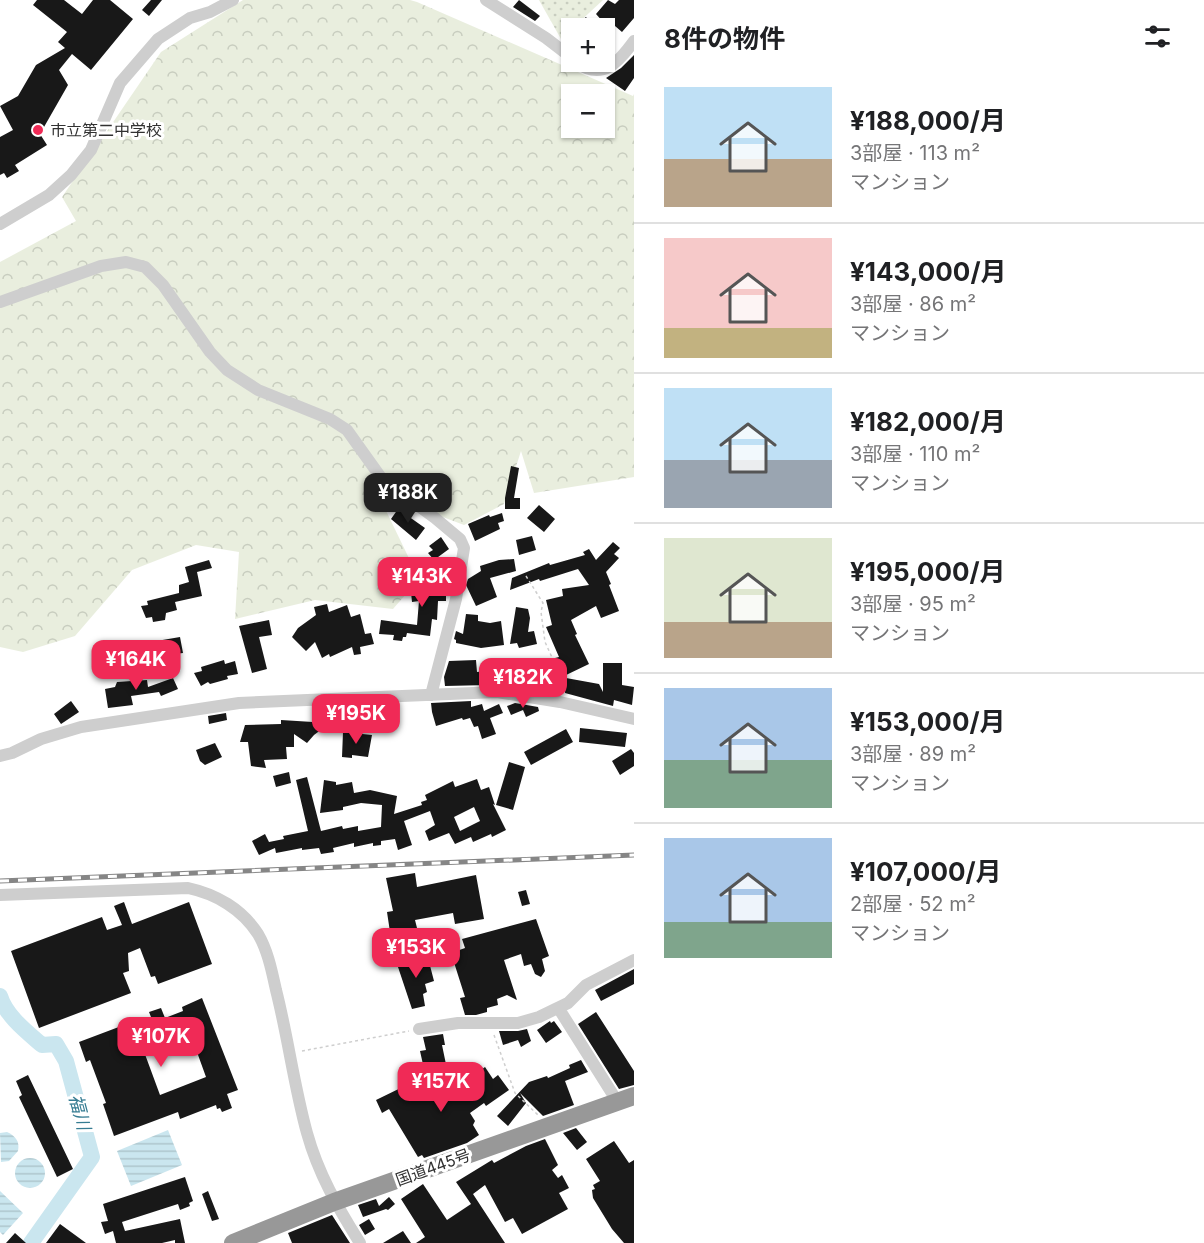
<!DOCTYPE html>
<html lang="ja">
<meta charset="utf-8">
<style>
body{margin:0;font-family:Inter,"Noto Sans JP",sans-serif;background:#f2f2f2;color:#202124;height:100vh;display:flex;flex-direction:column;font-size:22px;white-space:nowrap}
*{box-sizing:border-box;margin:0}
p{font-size:20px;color:#757577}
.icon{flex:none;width:33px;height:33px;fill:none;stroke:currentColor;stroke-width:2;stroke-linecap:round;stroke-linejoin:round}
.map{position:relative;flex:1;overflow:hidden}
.details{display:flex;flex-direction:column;background:#fff;width:570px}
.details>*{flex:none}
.tools{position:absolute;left:561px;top:18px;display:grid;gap:12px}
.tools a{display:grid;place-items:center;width:54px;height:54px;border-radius:0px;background:#fff;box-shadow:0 2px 4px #0004;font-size:30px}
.price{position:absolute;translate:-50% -51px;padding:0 14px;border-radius:12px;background:#f02a56;color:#fff;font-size:20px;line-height:39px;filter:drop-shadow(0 2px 3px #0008)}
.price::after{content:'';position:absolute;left:50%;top:36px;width:18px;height:14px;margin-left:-9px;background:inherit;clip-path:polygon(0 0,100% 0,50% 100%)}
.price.on{background:#222;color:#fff}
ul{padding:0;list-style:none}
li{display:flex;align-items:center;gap:18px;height:150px;padding:0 30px}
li+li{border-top:2px solid #e0e0e0}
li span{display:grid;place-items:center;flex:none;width:168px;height:120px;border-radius:0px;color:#555}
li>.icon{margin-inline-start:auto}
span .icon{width:72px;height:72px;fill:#fffc;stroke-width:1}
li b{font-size:26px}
h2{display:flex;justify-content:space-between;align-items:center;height:72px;padding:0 30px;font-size:26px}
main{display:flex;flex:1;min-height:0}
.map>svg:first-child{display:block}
</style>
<main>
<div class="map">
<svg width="634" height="1243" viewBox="0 0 634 1243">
<defs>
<pattern id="forest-crowns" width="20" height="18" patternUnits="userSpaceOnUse" patternTransform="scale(1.5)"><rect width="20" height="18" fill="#e9eede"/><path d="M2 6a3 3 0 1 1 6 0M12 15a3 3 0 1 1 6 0" fill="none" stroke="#c8cdbf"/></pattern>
<pattern id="park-dots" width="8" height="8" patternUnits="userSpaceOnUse" patternTransform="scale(1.5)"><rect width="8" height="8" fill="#e9eede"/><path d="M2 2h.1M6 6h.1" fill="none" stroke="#c8cdbf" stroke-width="1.8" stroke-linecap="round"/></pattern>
<pattern id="water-rules" width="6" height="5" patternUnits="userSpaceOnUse" patternTransform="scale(1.5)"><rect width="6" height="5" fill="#cae6ef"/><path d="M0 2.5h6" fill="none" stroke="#aec6cd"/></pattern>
</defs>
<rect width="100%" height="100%" fill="#fff"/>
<path fill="url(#forest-crowns)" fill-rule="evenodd" d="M243,0H410L417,2L633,96L634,94V477L534,493L521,451L504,504L464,525L377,492L419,579L393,609L315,600L235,619L239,552L196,545L132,570L75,636L23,652L0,647V262L76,221L62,197L161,52ZM572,94H604V128H572Z"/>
<path fill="url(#park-dots)" d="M539,0H603L561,39Z"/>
<path fill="url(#water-rules)" d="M168,1130L182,1165L131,1186L117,1151Z
M7,1132C16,1136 20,1142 18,1151L9,1161L1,1162L0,1133Z
M15 1173a15 15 0 1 1 30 0a15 15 0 1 1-30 0Z
M0,1191L23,1213L3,1235L0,1232Z"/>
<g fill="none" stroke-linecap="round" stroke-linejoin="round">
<path stroke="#cae6ef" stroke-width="16" d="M0,996C6,1016 27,1032 42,1045L56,1044L66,1061L92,1157L31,1243"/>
</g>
<path fill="#181818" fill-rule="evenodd" d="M37,0H64L82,14L93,0H110L133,19L91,70L72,54L59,70L68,85L40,134L47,145L15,165L19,171L7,178L4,173L0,175V137L13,130L0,106L18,96L36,65L65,48L58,42L67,32L33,5Z
M151,0H162L149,16L142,10Z
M519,0L540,16L535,21L513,7Z
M608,0L615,4L619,0H634V18L622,32L608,20L604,23L596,14Z
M586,17L592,25L588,28H572Z
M634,55V78L625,91L606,78L621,68Z
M511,466L519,468L514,498H520V509H505V498Z
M539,505L555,519L544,532L527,518Z
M398,509L425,528L416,540L391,519Z
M502,513L504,521L498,523L500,529L475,541L468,524L489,515L490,517Z
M532,536L536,550L519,555L516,540Z
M441,537L449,549L434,560L428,553L433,550L429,546Z
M613,542L620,548L614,554L619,558L606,572L611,584L609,585L619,611L601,618L596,606L571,620L577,634L575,635L589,664L564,676L555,658L559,657L546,627L552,625L546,600L563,596L562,589L589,585L578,569L540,581L539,579L510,590L512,578L549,563L550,565L585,555L583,552L589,549L596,560Z
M514,559L516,571L490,578L497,597L476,606L466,585L468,579L481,571L480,566L499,560Z
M209,560L212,568L197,572L202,596L175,602L177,610L166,613L165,620L153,622L152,617L146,618L141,606L148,605L147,601L179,593V585L189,582L185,567Z
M434,561H449V575L442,594L446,591V601H438L437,620L432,619L430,636L407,633L406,637H403L402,641L393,640L394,635L379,634L381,620L417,625L419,601L412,602L411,592L430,589L439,567Z
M327,604L329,612L347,605L351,617L360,614L365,634L371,633L374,644L360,647L361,654L354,655L352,647L330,657L329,654L322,658L315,642L306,651L292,637L298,628L316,615L314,607Z
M516,607L528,609L530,618L528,632L534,631L537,644L519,648L517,643L510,644Z
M466,614L478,615V621L490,623L501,621L504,645L481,648L456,643V640L454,639L456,631L463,634Z
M269,620L272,635L259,637L267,669L252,673L239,626Z
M180,637L183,653L175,654L177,664L155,668L153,657L148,658L145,643Z
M224,660L225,664L235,661L238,674L227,676L228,679L210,684L208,682L201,686L194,673L202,671L201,667Z
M476,660L477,672L496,670L497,676L531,681V684L445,686L444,677L449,661Z
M603,663H622V685L634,687L632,705L614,700L613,706L565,693L566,678L599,684L603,692Z
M173,678L178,689L161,696L159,692L131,696L133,705L108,708L105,689L115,687L117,682L147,680L148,687Z
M71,701L79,712L61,724L54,714Z
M471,701V707L482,704L484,711L499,704L503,713L490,718L496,734L482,739L478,726L474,727L470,718L463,720L462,718L436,726L432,712L431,703Z
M515,703L538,707L539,711L526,717L523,710L511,715L507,706Z
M226,713L227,720L209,724L208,716Z
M281,720L313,722L322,729L314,735L307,743L294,734V747H286L287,759L264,760L266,768L251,766L248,742H240L245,725L281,724Z
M580,728L627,733L625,747L579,742Z
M566,729L573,742L531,765L524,752Z
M343,732L372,735L368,757L352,755V758L342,757Z
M215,743L222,757L205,765L200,761L196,750Z
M631,749L634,753V766L620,775L612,761Z
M509,762L525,767L513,810L496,805Z
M289,772L291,783L276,787L273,776Z
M307,777L321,831L342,826L343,829L358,826V831L381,827L382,805L361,803L343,807V810L320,813L324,780L336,782V785L352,782L354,793L370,790L397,796L394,814L422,805L421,802L427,800L425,795L453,781L455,787L477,779L481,790L489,787L495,805L493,804L506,830L492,837L491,834L473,842L471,837L455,844L449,833L429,841L425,831L435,825L430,811L404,821L412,845L398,850L395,839L381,841V845L373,846V843L354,847V843L333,848L334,852L321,854L319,848L302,850V848L276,853L275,848L259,855L252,841L265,834L269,842L284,839L283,836L308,831L296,780ZM474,807L480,821L460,831L454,817Z
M415,873L417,887L476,875L484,919L455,924L453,913L415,920L417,928L390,932L387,912L393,911L386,878Z
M526,890L530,904L522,906L518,892Z
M124,902L132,924L189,902L212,964L158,984L155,976L151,977L140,948L128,953L129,971L123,973L131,993L39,1028L11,951L102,917L107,930L122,925L114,906Z
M536,919L549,956L542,959L545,971L541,977L535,974L531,964L524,966L521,954L504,960L517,1000L507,995L497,999L498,1005L487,1008V1012L476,1015H465L460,998L465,997L451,953L465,948L462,939Z
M427,954L434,981L425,984L427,992L423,994L425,1006L412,1009L397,964Z
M634,969V984L601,1001L595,990Z
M202,998L238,1090L227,1094L232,1108L222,1112L220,1108L217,1109L216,1105L180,1119L178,1112L114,1136L103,1104L106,1103L90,1060L86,1062L79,1042L132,1022L134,1029L153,1022L149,1012L161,1008L165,1018L183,1011L182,1007ZM189,1030L206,1077L160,1095L139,1038L154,1032L158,1042Z
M596,1012L634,1071V1085L619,1089L578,1024Z
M550,1021L551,1023L554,1021L562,1032L546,1043L537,1030Z
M527,1029L531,1041L521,1047L518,1040L503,1045L499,1031H518Z
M443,1034L445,1045H442L448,1074L426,1078L420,1051L426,1050L423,1037Z
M581,1060L588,1072L565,1081L574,1105L543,1116L520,1093L526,1103L508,1126L497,1116L529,1082L547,1076L548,1078L570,1068L569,1065Z
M485,1067L493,1079L498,1075L509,1090L486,1106L484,1103L470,1113L475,1121L473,1125L479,1135L467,1143L424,1158L422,1155L418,1157L389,1109L382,1113L376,1100L417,1080L427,1101L445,1090L448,1095Z
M28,1075L73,1169L57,1177L19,1097L22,1095L16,1081Z
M576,1128L587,1142L577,1150L563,1133Z
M545,1139L558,1165L552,1170L558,1178L562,1175L569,1188L559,1193L568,1209L522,1234L513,1218L505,1222L485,1185L473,1194L505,1243H416L425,1237L401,1199L423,1184L447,1220L471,1204L456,1182L492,1160L494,1163L526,1146Z
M614,1141L629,1163L634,1160V1243H624L612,1229L593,1198L592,1190L595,1189L593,1185L600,1181L586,1159Z
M185,1177L193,1201L189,1203L190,1206L180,1210L178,1204L122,1222L125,1231L180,1219L185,1243H175V1240L162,1243H116L113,1231L105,1234L101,1222L108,1221L103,1204Z
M208,1191L219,1219L212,1221L202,1194Z
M389,1197L395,1204L388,1210L386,1209L363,1217L358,1205L376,1199L379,1206Z
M332,1215L350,1243H292L288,1233Z
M369,1219L375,1229L365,1235L359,1225Z
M60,1224L86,1243H46Z
M403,1231L411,1243H383Z
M15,1233L26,1243H6Z"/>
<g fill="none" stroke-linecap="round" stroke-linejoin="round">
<path stroke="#cecece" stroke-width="1.5" stroke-dasharray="3 3" stroke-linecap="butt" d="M526,576L543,603L541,612L545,642L560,675V692
M494,1035L515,1093L538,1115
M302,1051L409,1031"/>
<path stroke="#cecece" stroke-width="12" d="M486,0L546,38L572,58
M575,62C603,81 618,63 634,41
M0,224L49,195L71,175L91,150L120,83L158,39L190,18L210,12L233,0
M0,302L101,266L126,262L145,267L163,285L210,352L227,370L258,390L330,419L347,430L382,479L435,518L460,539L464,548L456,599L431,695
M0,756L12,753L41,739L81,727L239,703L497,692L560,702L634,719
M0,895L188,888C216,894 242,909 258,934C268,951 272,972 276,990C288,1037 294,1086 307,1133C318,1173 338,1208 360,1243
M559,1009L617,1101
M419,1029L458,1023H518L539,1017L568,1003L586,985L634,960"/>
<path stroke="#989898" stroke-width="18" d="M233,1243L334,1202L634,1096"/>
<g stroke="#868686" stroke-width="5">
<path id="rail" d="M0,881L634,855"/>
</g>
<use href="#rail" stroke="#fff" stroke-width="3" stroke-dasharray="9" stroke-linecap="butt"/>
</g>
<circle fill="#f02a56" stroke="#fff" stroke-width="2" cx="38" cy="130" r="6"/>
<g text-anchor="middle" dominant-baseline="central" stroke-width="6" stroke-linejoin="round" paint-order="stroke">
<g font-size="16" fill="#313131" stroke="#fff" text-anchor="start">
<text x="50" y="130">市立第二中学校</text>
</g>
<g font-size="16" fill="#313131" stroke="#fff">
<text transform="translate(433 1167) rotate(-20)">国道445号</text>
</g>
<g font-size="18" font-style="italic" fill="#367c92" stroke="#fff">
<text transform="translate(80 1112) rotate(75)">福川</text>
</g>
</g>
</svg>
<div class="tools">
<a>+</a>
<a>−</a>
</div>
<b class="price on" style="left:408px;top:524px">¥188K</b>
<b class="price" style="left:422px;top:608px">¥143K</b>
<b class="price" style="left:136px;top:691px">¥164K</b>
<b class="price" style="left:523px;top:709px">¥182K</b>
<b class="price" style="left:356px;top:745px">¥195K</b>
<b class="price" style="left:416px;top:979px">¥153K</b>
<b class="price" style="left:161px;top:1068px">¥107K</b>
<b class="price" style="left:441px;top:1113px">¥157K</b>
</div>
<section class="details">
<h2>8件の物件<svg class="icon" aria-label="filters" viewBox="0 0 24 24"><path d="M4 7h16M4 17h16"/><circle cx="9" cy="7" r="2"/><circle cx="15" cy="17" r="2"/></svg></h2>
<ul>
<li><span style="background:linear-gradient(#bfe0f5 60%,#b9a48a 0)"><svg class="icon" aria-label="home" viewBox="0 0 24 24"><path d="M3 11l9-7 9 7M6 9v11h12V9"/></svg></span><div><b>¥188,000/月</b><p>3部屋 · 113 m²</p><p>マンション</p></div></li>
<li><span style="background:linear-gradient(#f6c9c9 75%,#c2b280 0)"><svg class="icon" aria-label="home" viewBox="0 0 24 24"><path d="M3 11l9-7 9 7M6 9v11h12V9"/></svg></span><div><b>¥143,000/月</b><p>3部屋 · 86 m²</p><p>マンション</p></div></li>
<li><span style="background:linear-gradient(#bfe0f5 60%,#9aa5b1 0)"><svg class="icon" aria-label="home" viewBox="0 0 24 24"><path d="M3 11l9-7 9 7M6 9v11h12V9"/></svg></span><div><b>¥182,000/月</b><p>3部屋 · 110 m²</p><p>マンション</p></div></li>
<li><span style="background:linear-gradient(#dfe7d0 70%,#b9a48a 0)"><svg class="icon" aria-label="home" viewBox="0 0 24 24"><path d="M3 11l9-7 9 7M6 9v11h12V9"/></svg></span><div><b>¥195,000/月</b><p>3部屋 · 95 m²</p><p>マンション</p></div></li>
<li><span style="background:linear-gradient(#a9c7e8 60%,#7fa58c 0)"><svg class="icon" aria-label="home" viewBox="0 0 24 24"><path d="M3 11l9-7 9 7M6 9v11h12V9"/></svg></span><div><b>¥153,000/月</b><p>3部屋 · 89 m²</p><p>マンション</p></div></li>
<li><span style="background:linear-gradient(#a9c7e8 70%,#7fa58c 0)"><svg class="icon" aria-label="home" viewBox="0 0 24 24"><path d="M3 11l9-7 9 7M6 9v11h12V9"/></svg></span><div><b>¥107,000/月</b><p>2部屋 · 52 m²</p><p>マンション</p></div></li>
</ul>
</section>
</main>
